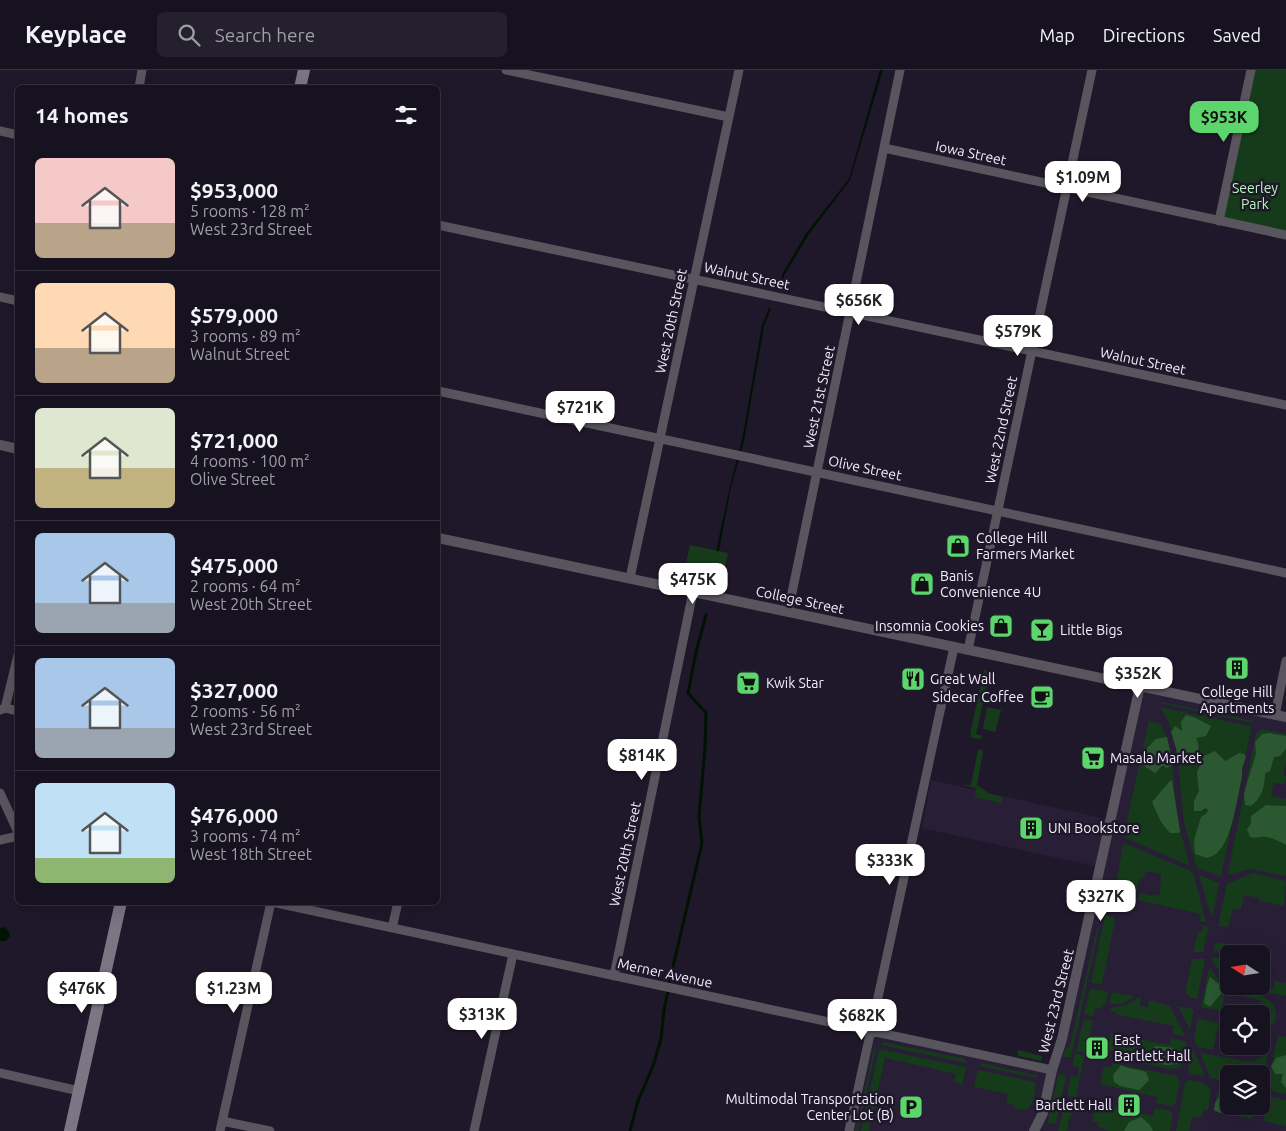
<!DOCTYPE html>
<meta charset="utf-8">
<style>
body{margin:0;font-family:Ubuntu,sans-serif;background:#24202d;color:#f1f3f6;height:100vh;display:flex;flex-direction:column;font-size:19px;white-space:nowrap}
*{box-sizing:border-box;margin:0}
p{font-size:16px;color:#9e9ea5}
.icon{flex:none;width:28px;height:28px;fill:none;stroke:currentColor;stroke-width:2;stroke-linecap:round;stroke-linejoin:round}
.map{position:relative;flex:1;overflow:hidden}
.panel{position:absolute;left:15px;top:15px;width:425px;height:820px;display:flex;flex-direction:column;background:#171220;border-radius:8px;box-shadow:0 5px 20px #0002,0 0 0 1px #36323e}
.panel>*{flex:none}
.needle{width:32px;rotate:282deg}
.controls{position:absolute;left:1220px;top:875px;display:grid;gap:10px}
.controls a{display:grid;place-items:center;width:50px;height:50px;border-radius:8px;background:#171220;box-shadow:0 5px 20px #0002,0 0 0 1px #36323e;font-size:25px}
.price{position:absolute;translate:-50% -42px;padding:0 11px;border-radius:10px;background:#fff;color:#222;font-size:16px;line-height:32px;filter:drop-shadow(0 1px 2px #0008)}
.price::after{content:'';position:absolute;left:50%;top:30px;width:15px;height:11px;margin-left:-8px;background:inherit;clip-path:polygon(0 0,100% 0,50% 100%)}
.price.current{background:#5cd56d;color:#111}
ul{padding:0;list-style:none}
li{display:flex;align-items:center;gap:15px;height:125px;padding:0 20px}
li+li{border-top:1px solid #36323e}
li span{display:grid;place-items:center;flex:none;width:140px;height:100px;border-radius:8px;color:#555}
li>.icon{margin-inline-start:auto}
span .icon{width:60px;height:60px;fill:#fffc;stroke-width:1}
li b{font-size:21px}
h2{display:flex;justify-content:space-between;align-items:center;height:60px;padding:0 20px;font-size:21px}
header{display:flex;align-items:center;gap:30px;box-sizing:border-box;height:70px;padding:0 25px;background:#171220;border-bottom:1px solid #36323e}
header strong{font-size:24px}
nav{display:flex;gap:28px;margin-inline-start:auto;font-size:18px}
.search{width:350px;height:45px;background:#24202d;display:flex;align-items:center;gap:12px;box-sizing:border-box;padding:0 18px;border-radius:8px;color:#9e9ea5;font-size:19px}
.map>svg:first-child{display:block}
</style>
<header>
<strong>Keyplace</strong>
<div class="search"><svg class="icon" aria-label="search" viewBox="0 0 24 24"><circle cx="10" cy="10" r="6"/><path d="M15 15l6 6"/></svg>Search here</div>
<nav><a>Map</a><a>Directions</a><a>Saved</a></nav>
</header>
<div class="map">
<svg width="1286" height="1061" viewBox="0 0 1286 1061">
<rect width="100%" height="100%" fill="#1f182a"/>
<path fill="#281e36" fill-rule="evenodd" d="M1143,621L1286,649V1061H849L871,961L1052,1000L1099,797L922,758L931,710L1115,751ZM1229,884H1261V916H1229ZM1229,944H1261V976H1229ZM1229,1004H1261V1036H1229Z"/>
<path fill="#163b1b" d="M1251,0H1286V165L1219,151Z
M690,475L728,483L721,515L683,507Z
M984,600L990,601L976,664L983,666L981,669L972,668L970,664Z
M1162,632L1253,651V653L1159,633Z
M987,637L1001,640L995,662L983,659Z
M1163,638L1250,656L1251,659L1221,807L1197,798C1192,781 1186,763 1183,745C1178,710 1182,669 1161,639Z
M1149,651L1161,654C1174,682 1173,709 1176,739C1179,758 1185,777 1190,796L1126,768L1127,750Z
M1261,659L1286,664V692L1283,706H1286L1285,714L1274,713L1271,726L1286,729V806L1249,799L1231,805L1228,803L1256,664Z
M982,679L983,682L977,715L990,724L1003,727L1001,733L975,727L976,718L963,715H971L978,680Z
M1126,774L1193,802L1206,852L1200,851L1201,844L1138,830L1140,823L1152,826V824L1159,826L1161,816H1160L1161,804L1146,801L1143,809L1139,808L1135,829L1120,826L1118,835L1108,834L1115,821L1123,775Z
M1253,803L1286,811L1284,836L1259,831V828L1244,825L1241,840L1233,839L1228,857L1218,856L1227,814Z
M1199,805L1219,813L1213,844L1210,843Z
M1105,845L1113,847L1115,851L1102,914L1091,913Z
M1199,855L1207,856L1208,864L1206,865L1203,882H1193L1198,862H1202L1203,857L1199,856Z
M1099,857L1071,987H1063L1064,981L1070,976L1097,858Z
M1216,872L1236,876L1234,884L1213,881Z
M1214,887L1229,891V913L1226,912L1211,889Z
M1192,889H1205L1197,929L1192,928L1185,923Z
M1209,899H1211L1224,918L1241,921L1240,926L1225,923L1221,941L1201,937Z
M1275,911L1286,913V926L1265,922L1266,918L1273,919Z
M1090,918L1106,921L1108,923L1105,936H1102V939L1095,938L1093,947L1084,944Z
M1112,922L1133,926V927L1122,934H1109Z
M1246,922C1263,926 1282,931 1274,954L1261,952V944H1257L1260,930L1245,927Z
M1138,928H1141L1140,936L1148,937L1149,930L1170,936L1185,966L1173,964V956L1115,944L1116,942L1111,941V938L1126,935Z
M1178,936L1192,939L1194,941L1190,959Z
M1084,949L1093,951L1085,983L1076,981Z
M1198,949L1219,953L1213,980L1198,977L1194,969Z
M1111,963L1169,975L1170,969L1172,968L1186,972C1187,980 1185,992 1179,998L1169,999L1113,987L1114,982L1107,980Z
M1261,964L1271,966C1269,979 1262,986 1249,987L1251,976H1261Z
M1278,965L1286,967V1024L1273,1022L1268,1013Z
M882,972L965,989L967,993L881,975Z
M874,978H876L858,1061H856Z
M879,979L966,997L962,1015L954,1012L956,1004L885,988L869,1061H861Z
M1018,980L1042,986L1041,991L1018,986Z
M1191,981L1195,983L1204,1004L1203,1006L1189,1003L1188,999Z
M1075,983L1084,986L1076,1028L1067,1025L1071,1006L1078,1007L1079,997L1072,995Z
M1203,983L1248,992L1254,991L1268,984L1262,1010L1261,1012V1004H1229V1012L1210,1008L1201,985Z
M981,993L1035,1005H1037V1008L979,996Z
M1112,993L1177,1006L1180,1013L1175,1034L1172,1036L1156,1033L1157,1027L1100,1014L1104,996L1111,998Z
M978,1000L1035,1012C1036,1022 1034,1035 1026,1040L1014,1038V1035L1006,1033L1008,1024L974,1017Z
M1060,1004L1065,1005L1066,1007L1056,1053L1054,1054L1049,1053L1048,1051L1058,1006Z
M1189,1010L1205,1013L1211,1021L1208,1040H1203L1202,1048L1192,1047L1189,1061H1176L1185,1013Z
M1227,1018H1229V1036H1254L1252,1049L1213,1041L1218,1023Z
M1268,1026L1286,1030V1056L1263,1051Z
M1067,1030L1075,1031L1072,1045H1070L1067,1061H1058L1065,1032Z
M1096,1034L1153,1046L1154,1040L1157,1038L1171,1041L1173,1044L1170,1061H1109L1098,1057L1099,1052L1092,1051Z"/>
<path fill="#2b5830" d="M1186,645L1196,648L1211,656L1206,666L1196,668C1200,677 1199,680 1194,688L1184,687L1178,692L1176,678L1171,662L1175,656L1182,661L1181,652Z
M1269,663L1286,666V679L1280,686L1274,687L1270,701L1265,703C1265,716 1262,728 1251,736L1245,735L1244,723L1256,684L1255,672L1262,664Z
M1167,667L1173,695L1166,698L1163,695L1155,703L1144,696L1143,691L1147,687V678L1156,669Z
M1215,681L1225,691L1239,683L1244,684L1246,687L1242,698V707C1237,728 1233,768 1217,783C1215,785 1210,787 1207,788L1195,784L1194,770L1201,747L1207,743L1208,740L1205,738L1201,741H1194V731L1199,721L1197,702L1204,686Z
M1172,710L1180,761L1179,763H1170L1161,752L1152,732L1169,712Z
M1266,735L1286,736V775C1280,772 1273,768 1266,767C1260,766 1256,769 1250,767L1247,759L1251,754V746Z
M1210,907L1221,916V924L1210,937L1204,933L1207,915Z
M1155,976L1174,978L1178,985L1177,994L1167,995L1151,992L1149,985Z
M1286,985V1018L1281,1012L1283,1004H1275L1271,996L1276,988Z
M1121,995C1128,999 1137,999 1146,1002L1149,1010L1139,1020L1120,1016L1114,1012L1113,1005Z
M1221,1024H1229V1036H1233L1232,1039L1220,1043L1214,1040L1215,1033Z
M1141,1047L1150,1055L1153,1061H1124L1129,1052Z"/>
<path fill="#001202" d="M880,0H883L850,110L809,164L785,204L781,213H779L783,203L807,162L849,109Z
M769,238L771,239L764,256L744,371L731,417L719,481H716L731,412L742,370L762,255Z
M4,857L8,860L10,866L6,871H0V858Z"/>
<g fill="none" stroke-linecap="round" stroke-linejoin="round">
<path stroke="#001202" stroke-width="3" d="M630,1061L638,1031L653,996L661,969L664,940L672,901L702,773L699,747L705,678L706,643L688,623L696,582L706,545"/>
<path stroke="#59555f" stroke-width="9" d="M506,0L729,47
M139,18L142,0
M0,61L18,65
M884,78L1286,165
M1219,151L1251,0
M438,155L1286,335
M0,227L18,231
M438,321L1286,503
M630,508L739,0
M788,542L900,0
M968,580L1092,0
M5,638L18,641
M0,640L5,638L18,585
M1275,645L1286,591
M0,723L18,762
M0,770L18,766
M272,832L1052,1000
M392,858L398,832
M614,906L693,522
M0,1003L79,1021
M222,1051L270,1061
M220,1061L271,832
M474,1061L513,884
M849,1061L954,577"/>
<path stroke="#59555f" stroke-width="10" d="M0,375L18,379
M438,468L1286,647
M1034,1061L1043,1043L1052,1000L1062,969L1140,616"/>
<path stroke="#7b7584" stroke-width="12" d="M300,18L304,0
M70,1061L121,832"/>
</g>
<defs>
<g id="shop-square" transform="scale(1.25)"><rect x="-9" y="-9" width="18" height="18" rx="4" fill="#5cd56d" stroke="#1f182a"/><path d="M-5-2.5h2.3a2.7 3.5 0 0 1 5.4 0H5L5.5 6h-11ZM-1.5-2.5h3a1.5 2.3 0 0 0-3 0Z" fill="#111"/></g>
<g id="bar-square" transform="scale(1.25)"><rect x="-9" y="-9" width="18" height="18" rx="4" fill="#5cd56d" stroke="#1f182a"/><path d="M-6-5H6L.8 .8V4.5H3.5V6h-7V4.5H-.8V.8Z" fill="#111"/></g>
<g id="building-square" transform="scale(1.25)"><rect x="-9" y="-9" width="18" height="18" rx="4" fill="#5cd56d" stroke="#1f182a"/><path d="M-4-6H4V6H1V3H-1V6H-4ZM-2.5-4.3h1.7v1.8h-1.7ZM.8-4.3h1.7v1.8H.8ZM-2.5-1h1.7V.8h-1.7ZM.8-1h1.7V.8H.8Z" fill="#111"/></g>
<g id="restaurant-square" transform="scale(1.25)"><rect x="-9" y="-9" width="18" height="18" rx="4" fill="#5cd56d" stroke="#1f182a"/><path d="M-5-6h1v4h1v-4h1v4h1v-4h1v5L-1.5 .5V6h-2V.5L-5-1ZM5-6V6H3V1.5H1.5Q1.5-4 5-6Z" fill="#111"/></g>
<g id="supermarket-square" transform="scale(1.25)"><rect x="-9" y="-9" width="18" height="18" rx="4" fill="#5cd56d" stroke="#1f182a"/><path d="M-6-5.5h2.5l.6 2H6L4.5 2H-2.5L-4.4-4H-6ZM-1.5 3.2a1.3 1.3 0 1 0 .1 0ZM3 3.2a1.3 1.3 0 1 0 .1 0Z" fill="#111"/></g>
<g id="cafe-square" transform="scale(1.25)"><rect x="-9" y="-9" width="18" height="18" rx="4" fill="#5cd56d" stroke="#1f182a"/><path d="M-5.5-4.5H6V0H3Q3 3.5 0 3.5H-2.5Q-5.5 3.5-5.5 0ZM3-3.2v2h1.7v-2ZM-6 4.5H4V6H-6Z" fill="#111"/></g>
<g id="parking-square" transform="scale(1.25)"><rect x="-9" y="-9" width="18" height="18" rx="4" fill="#5cd56d" stroke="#1f182a"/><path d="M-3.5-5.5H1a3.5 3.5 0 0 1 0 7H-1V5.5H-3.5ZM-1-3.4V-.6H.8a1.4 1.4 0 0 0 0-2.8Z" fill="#111"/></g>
</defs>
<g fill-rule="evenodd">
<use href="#shop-square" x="958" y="476"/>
<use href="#shop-square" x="922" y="514"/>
<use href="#shop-square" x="1001" y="556"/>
<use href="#bar-square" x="1042" y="560"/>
<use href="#building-square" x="1237" y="598"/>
<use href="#restaurant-square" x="913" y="609"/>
<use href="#supermarket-square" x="748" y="613"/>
<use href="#cafe-square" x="1042" y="627"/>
<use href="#supermarket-square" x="1093" y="688"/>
<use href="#building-square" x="1031" y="758"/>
<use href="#building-square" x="1097" y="978"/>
<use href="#building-square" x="1129" y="1035"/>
<use href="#parking-square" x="911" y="1037"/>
</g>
<g text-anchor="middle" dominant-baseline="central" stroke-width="5" stroke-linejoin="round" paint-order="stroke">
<g font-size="14" fill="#f2edf9" stroke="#1f182a">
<text transform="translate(971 83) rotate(12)">Iowa Street</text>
<text transform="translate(747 206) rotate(12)">Walnut Street</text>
<text transform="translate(671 251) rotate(-78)">West 20th Street</text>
<text transform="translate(1143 291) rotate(12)">Walnut Street</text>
<text transform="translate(819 327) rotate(-78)">West 21st Street</text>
<text transform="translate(1001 360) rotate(-78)">West 22nd Street</text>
<text transform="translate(865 398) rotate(12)">Olive Street</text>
<text transform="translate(800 530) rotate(12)">College Street</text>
<text transform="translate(625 784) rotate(-78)">West 20th Street</text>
<text transform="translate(665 903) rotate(12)">Merner Avenue</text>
<text transform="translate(1056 931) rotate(-76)">West 23rd Street</text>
</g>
<g font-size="14" fill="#b2f8b7" stroke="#1f182a">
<text x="1255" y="118">Seerley<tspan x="1255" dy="16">Park</tspan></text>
</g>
<g font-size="14" fill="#f2edf9" stroke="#1f182a" text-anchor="start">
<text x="976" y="468">College Hill<tspan x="976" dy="16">Farmers Market</tspan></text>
<text x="940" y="506">Banis<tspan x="940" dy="16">Convenience 4U</tspan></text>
<text x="984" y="556" text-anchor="end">Insomnia Cookies</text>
<text x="1060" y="560">Little Bigs</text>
<text x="930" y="609">Great Wall</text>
<text x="766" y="613">Kwik Star</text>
<text x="1237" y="622" text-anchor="middle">College Hill<tspan x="1237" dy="16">Apartments</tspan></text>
<text x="1024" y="627" text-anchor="end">Sidecar Coffee</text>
<text x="1110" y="688">Masala Market</text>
<text x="1048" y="758">UNI Bookstore</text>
<text x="1114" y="970">East<tspan x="1114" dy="16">Bartlett Hall</tspan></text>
<text x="894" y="1029" text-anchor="end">Multimodal Transportation<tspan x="894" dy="16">Center Lot (B)</tspan></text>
<text x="1112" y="1035" text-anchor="end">Bartlett Hall</text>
</g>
</g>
</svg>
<div class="controls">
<a><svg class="needle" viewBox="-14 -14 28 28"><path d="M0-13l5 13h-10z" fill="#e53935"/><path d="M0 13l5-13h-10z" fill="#9e9ea5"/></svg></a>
<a><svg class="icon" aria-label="locate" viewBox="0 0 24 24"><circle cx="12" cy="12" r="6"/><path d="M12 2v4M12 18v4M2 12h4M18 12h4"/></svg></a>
<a><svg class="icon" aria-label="layers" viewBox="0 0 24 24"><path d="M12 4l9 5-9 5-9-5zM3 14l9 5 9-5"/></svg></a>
</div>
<b class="price current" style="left:1224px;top:73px">$953K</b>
<b class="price" style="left:1083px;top:133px">$1.09M</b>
<b class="price" style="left:859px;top:256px">$656K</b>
<b class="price" style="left:1018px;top:287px">$579K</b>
<b class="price" style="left:580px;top:363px">$721K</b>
<b class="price" style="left:693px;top:535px">$475K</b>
<b class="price" style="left:1138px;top:629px">$352K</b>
<b class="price" style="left:642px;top:711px">$814K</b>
<b class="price" style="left:890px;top:816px">$333K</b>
<b class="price" style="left:1101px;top:852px">$327K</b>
<b class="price" style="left:82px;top:944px">$476K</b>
<b class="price" style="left:234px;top:944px">$1.23M</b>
<b class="price" style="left:482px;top:970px">$313K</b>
<b class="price" style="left:862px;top:971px">$682K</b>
<section class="panel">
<h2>14 homes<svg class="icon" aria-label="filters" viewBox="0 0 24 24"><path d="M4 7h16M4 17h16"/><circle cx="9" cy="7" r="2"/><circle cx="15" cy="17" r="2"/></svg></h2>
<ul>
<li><span style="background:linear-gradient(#f6c9c9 65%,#b9a48a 0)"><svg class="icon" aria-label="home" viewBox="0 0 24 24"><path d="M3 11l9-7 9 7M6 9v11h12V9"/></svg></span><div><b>$953,000</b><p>5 rooms · 128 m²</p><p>West 23rd Street</p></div></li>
<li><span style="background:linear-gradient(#ffd9b3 65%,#b9a48a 0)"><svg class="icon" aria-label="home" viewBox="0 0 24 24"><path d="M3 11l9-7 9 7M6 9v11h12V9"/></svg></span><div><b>$579,000</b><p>3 rooms · 89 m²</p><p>Walnut Street</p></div></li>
<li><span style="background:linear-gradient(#dfe7d0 60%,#c2b280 0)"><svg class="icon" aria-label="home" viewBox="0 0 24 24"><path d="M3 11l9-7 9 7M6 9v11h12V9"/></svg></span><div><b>$721,000</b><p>4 rooms · 100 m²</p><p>Olive Street</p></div></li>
<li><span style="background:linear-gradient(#a9c7e8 70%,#9aa5b1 0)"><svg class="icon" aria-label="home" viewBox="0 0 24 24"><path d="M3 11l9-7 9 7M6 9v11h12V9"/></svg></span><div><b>$475,000</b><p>2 rooms · 64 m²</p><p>West 20th Street</p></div></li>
<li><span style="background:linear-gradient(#a9c7e8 70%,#9aa5b1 0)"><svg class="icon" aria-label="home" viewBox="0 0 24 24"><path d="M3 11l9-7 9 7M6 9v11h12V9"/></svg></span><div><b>$327,000</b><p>2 rooms · 56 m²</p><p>West 23rd Street</p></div></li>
<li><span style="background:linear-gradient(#bfe0f5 75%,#8fb573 0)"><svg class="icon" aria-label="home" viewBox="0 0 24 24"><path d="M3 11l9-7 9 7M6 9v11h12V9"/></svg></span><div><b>$476,000</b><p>3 rooms · 74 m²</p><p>West 18th Street</p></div></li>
</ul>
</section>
</div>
